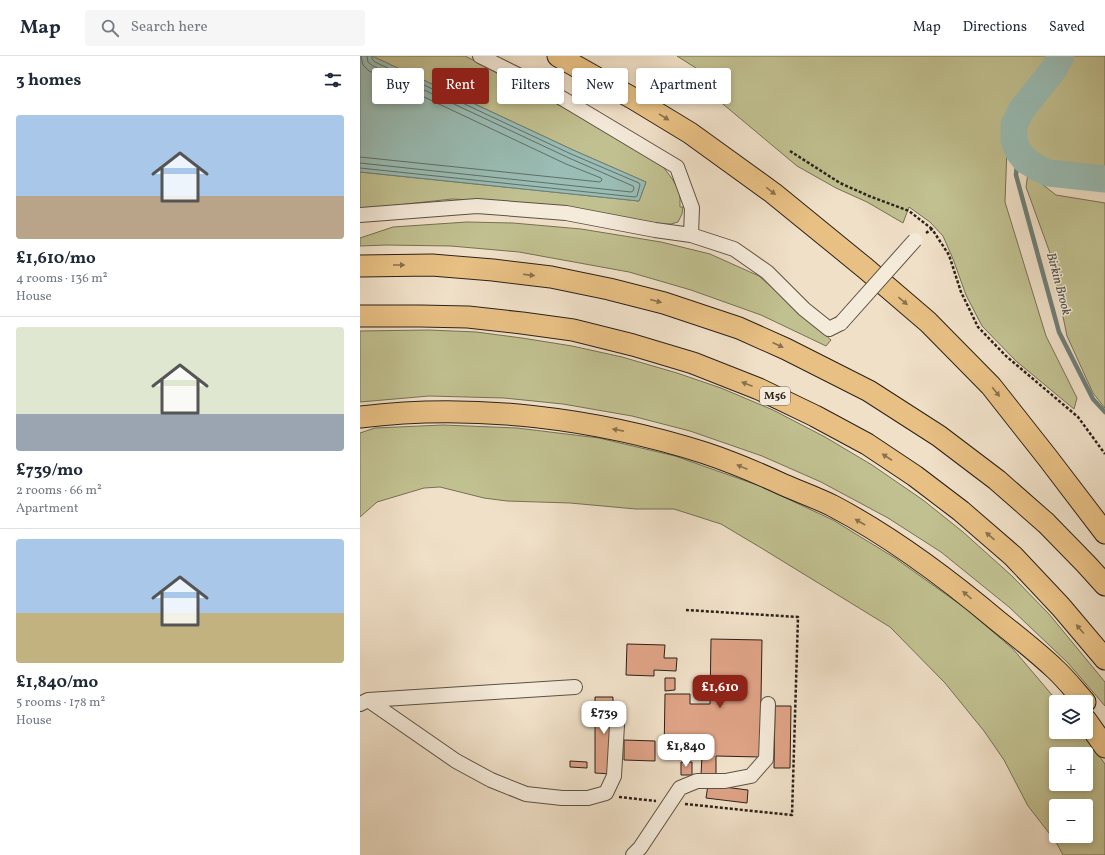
<!DOCTYPE html>
<meta charset="utf-8">
<style>
body{margin:0;font-family:Vollkorn,serif;background:#f6f6f7;color:#1f2937;height:100vh;display:flex;flex-direction:column;font-size:15px;white-space:nowrap}
*{box-sizing:border-box;margin:0}
p{font-size:13px;color:#747a83}
.icon{flex:none;width:22px;height:22px;fill:none;stroke:currentColor;stroke-width:2;stroke-linecap:round;stroke-linejoin:round}
.map{position:relative;flex:1;overflow:hidden}
.drawer{display:flex;flex-direction:column;background:#fff;width:360px}
.drawer>*{flex:none}
.hud{position:absolute;left:12px;top:12px;width:380px;height:36px;display:flex;gap:8px}
.fabs{position:absolute;left:689px;top:639px;display:grid;gap:8px}
.fabs a{display:grid;place-items:center;width:44px;height:44px;border-radius:4px;background:#fff;box-shadow:0 2px 6px #0003;font-size:20px}
.price{position:absolute;translate:-50% -34px;padding:0 9px;border-radius:8px;background:#fff;color:#222;font-size:13px;line-height:26px;filter:drop-shadow(0 1px 2px #0008)}
.price::after{content:'';position:absolute;left:50%;top:24px;width:12px;height:9px;margin-left:-6px;background:inherit;clip-path:polygon(0 0,100% 0,50% 100%)}
.price.selected{background:#8f2418;color:#fff}
ul{padding:0;list-style:none}
li{display:grid;align-content:center;gap:8px;height:212px;padding:0 16px}
li+li{border-top:1px solid #e0e1e3}
li span{display:grid;place-items:center;height:124px;border-radius:4px;color:#555}
li>.icon{margin-inline-start:auto}
span .icon{width:72px;height:72px;fill:#fffc;stroke-width:1}
li b{font-size:17px}
h2{display:flex;justify-content:space-between;align-items:center;height:48px;padding:0 16px;font-size:17px}
.chip{padding:0 14px;border-radius:4px;background:#fff;box-shadow:0 2px 6px #0003;font-size:14px;line-height:36px}
.chip.selected{background:#8f2418;color:#fff}
header{display:flex;align-items:center;gap:24px;box-sizing:border-box;height:56px;padding:0 20px;background:#fff;border-bottom:1px solid #e0e1e3}
header strong{font-size:19px}
nav{display:flex;gap:22px;margin-inline-start:auto;font-size:14px}
.search{width:280px;height:36px;background:#f6f6f7;display:flex;align-items:center;gap:10px;box-sizing:border-box;padding:0 14px;border-radius:4px;color:#747a83;font-size:15px}
main{display:flex;flex:1;min-height:0}
.map>svg:first-child{display:block}
</style>
<header>
<strong>Map</strong>
<div class="search"><svg class="icon" aria-label="search" viewBox="0 0 24 24"><circle cx="10" cy="10" r="6"/><path d="M15 15l6 6"/></svg>Search here</div>
<nav><a>Map</a><a>Directions</a><a>Saved</a></nav>
</header>
<main>
<section class="drawer">
<h2>3 homes<svg class="icon" aria-label="filters" viewBox="0 0 24 24"><path d="M4 7h16M4 17h16"/><circle cx="9" cy="7" r="2"/><circle cx="15" cy="17" r="2"/></svg></h2>
<ul>
<li><span style="background:linear-gradient(#a9c7e8 65%,#b9a48a 0)"><svg class="icon" aria-label="home" viewBox="0 0 24 24"><path d="M3 11l9-7 9 7M6 9v11h12V9"/></svg></span><div><b>£1,610/mo</b><p>4 rooms · 136 m²</p><p>House</p></div></li>
<li><span style="background:linear-gradient(#dfe7d0 70%,#9aa5b1 0)"><svg class="icon" aria-label="home" viewBox="0 0 24 24"><path d="M3 11l9-7 9 7M6 9v11h12V9"/></svg></span><div><b>£739/mo</b><p>2 rooms · 66 m²</p><p>Apartment</p></div></li>
<li><span style="background:linear-gradient(#a9c7e8 60%,#c2b280 0)"><svg class="icon" aria-label="home" viewBox="0 0 24 24"><path d="M3 11l9-7 9 7M6 9v11h12V9"/></svg></span><div><b>£1,840/mo</b><p>5 rooms · 178 m²</p><p>House</p></div></li>
</ul>
</section>
<div class="map">
<svg width="745" height="799" viewBox="0 0 745 799">
<rect width="100%" height="100%" fill="#f0e0c8"/>
<filter id="stains"><feTurbulence type="fractalNoise" baseFrequency=".005" numOctaves="4"/><feColorMatrix values="0 0 0 0 .2 0 0 0 0 .09 0 0 0 0 .02 0 0 0 .5 -.17"/></filter>
<radialGradient id="worn" r=".72"><stop offset=".6" stop-color="#630" stop-opacity="0"/><stop offset="1" stop-color="#630" stop-opacity=".3"/></radialGradient>
<path fill="#c1c090" stroke="#767054" fill-rule="evenodd" d="M12,0H105L149,22L230,66L301,108L313,124L320,137V151H323L322,158L318,166L311,168H296L148,146L92,143L0,153V116L279,145L286,126L213,94Z
M317,0H688L682,17L654,51L647,92L645,146L686,280L717,342L714,353L656,305L622,270L606,239L593,203L583,180L570,166L549,151L543,167L507,146L476,132L437,110L339,28L347,19Z
M713,0H745V117L708,115L679,106L662,91L665,67Z
M668,117L696,139L745,147V352L733,337L707,280L690,197L666,131Z
M107,166L153,167L221,173L301,186L350,198L399,220L471,284L466,290L401,259L331,234L269,216L159,196L91,190L26,189L0,190V182L33,171Z
M69,274L116,276L162,282L212,290L262,301L317,317L361,332L413,354L465,381L512,409L563,444L603,476L652,520L689,558L745,626V650L708,607L649,551L581,496L528,462L461,426L402,400L330,375L272,360L203,348L144,342L69,340L0,346V275Z
M83,369L157,372L239,382L315,400L400,430L473,464L535,502L605,552L653,593L698,646H696V676H721L745,708V799H703L696,786L668,750L644,704L624,675L585,627L530,571L398,490L361,468L314,453H276L210,447L147,445L124,442L80,431L64,432L17,446L0,461V377L15,372ZM696,698H726V728H696ZM696,750H726V780H696Z"/>
<path fill="#9abdb5" stroke="#6e7f77" d="M0,0H12L213,94L286,126L279,145L0,116Z"/>
<g fill="none" stroke-linecap="round" stroke-linejoin="round">
<path stroke="#626f67" stroke-width="1" d="M0,101L240,126L242,124L241,122L206,108L9,15L3,9L1,0
M0,107L271,136L273,135L274,132L273,130L209,102L13,10L8,6L7,0
M0,112L275,141L277,140L280,129L279,127L211,98L15,6L12,3V0"/>
<path stroke="#6e7f77" stroke-width="4.5" d="M658,95L656,119L699,276L733,343L745,356"/>
<path stroke="#9abdb5" stroke-width="27" d="M701,0L694,13L662,53L654,69V84L658,95L665,104L678,112L689,117L745,123"/>
</g>
<path fill="#dfa386" stroke="#2b2119" d="M351,583L402,584L400,701L356,700V719H341L342,700L304,699L305,638H330V648H350Z
M267,588L305,589L304,602H317L316,615L294,614V620L266,619Z
M305,622H315V634L305,635Z
M235,641H253L252,718L235,717Z
M415,650H431L430,712H414Z
M264,684L295,685V705L264,704Z
M210,705L227,706V712L210,711Z
M321,706H332V719H321Z
M348,729L388,734L387,747L346,742Z"/>
<g fill="none" stroke-linecap="round" stroke-linejoin="round">
<g stroke="#5c5145" stroke-width="16">
<path id="minor" d="M120,0L190,35L317,111L332,152L331,179L374,193L407,216L444,253L469,273L481,267
M0,159L117,150L206,157L295,174L331,179
M8,644L215,631
M0,648L8,644L96,705L131,724L166,738L202,742H228L246,737L254,720L257,669
M273,799L280,792L320,732L337,725H365L391,720L406,703L408,648"/>
</g>
<g stroke="#2b2119" stroke-width="23">
<path id="highway" d="M198,0L274,43L330,77L413,137L505,212L568,266L631,330L687,401L745,477
M0,210L72,209L133,214L191,221L249,233L304,247L379,272L426,293L509,335L579,380L637,424L686,467L726,508L745,529
M0,260H60L108,261L162,267L213,274L273,289L333,307L399,333L455,360L507,388L555,420L601,455L653,500L701,551L745,603
M0,361C115,347 235,362 345,397C372,406 398,417 424,429C440,436 457,442 473,450C532,481 588,523 639,566C658,581 677,596 695,613C706,623 715,635 725,646
M726,664L745,691"/>
</g>
<path stroke="#2b2119" stroke-width="2.5" stroke-dasharray="3 2" stroke-linecap="butt" d="M430,95L480,127L509,140L549,155L572,173
M566,177L572,173L589,199L601,236L618,271L646,300L718,361L745,398
M259,741L296,745
M325,748L432,759L438,561L326,554"/>
<use href="#minor" stroke="#f5ebdb" stroke-width="14"/>
<use href="#highway" stroke="#e8c084" stroke-width="21"/>
<g stroke="#5c5145" stroke-width="16" stroke-linecap="butt">
<path id="minor-bridge" d="M481,267L555,184"/>
</g>
<use href="#minor-bridge" stroke="#f5ebdb" stroke-width="14"/>
</g>
<defs><path id="oneway-solid" d="M-6-.8H1V-3.2L6.5 0L1 3.2V.8H-6Z"/></defs>
<g fill="#8a704e">
<use href="#oneway-solid" transform="translate(304 61) rotate(32)"/>
<use href="#oneway-solid" transform="translate(411 135) rotate(37)"/>
<use href="#oneway-solid" transform="translate(39 209)"/>
<use href="#oneway-solid" transform="translate(169 219) rotate(7)"/>
<use href="#oneway-solid" transform="translate(296 245) rotate(15)"/>
<use href="#oneway-solid" transform="translate(543 245) rotate(40)"/>
<use href="#oneway-solid" transform="translate(418 289) rotate(24)"/>
<use href="#oneway-solid" transform="translate(387 328) rotate(-159)"/>
<use href="#oneway-solid" transform="translate(636 336) rotate(51)"/>
<use href="#oneway-solid" transform="translate(258 374) rotate(-169)"/>
<use href="#oneway-solid" transform="translate(527 401) rotate(-147)"/>
<use href="#oneway-solid" transform="translate(382 411) rotate(-158)"/>
<use href="#oneway-solid" transform="translate(500 466) rotate(-150)"/>
<use href="#oneway-solid" transform="translate(630 480) rotate(-139)"/>
<use href="#oneway-solid" transform="translate(607 539) rotate(-140)"/>
<use href="#oneway-solid" transform="translate(720 573) rotate(-130)"/>
</g>
<g text-anchor="middle" dominant-baseline="central" stroke-width="3" stroke-linejoin="round" paint-order="stroke">
<rect fill="#f5ebdb" stroke="#685e53" stroke-width="1" x="400" y="331" width="30" height="18" rx="3"/>
<g font-size="11" font-weight="bold" fill="#2b2119">
<text x="415" y="340">M56</text>
</g>
<g font-size="13" font-style="italic" fill="#4c5048" stroke="#f5ebdb">
<text transform="translate(698 228) rotate(75)">Birkin Brook</text>
</g>
</g>
<rect width="100%" height="100%" filter="url(#stains)"/>
<rect width="100%" height="100%" fill="url(#worn)"/>
</svg>
<div class="fabs">
<a><svg class="icon" aria-label="layers" viewBox="0 0 24 24"><path d="M12 4l9 5-9 5-9-5zM3 14l9 5 9-5"/></svg></a>
<a>+</a>
<a>−</a>
</div>
<b class="price selected" style="left:360px;top:653px">£1,610</b>
<b class="price" style="left:244px;top:679px">£739</b>
<b class="price" style="left:326px;top:712px">£1,840</b>
<div class="hud">
<a class="chip">Buy</a>
<a class="chip selected">Rent</a>
<a class="chip">Filters</a>
<a class="chip">New</a>
<a class="chip">Apartment</a>
</div>
</div>
</main>
